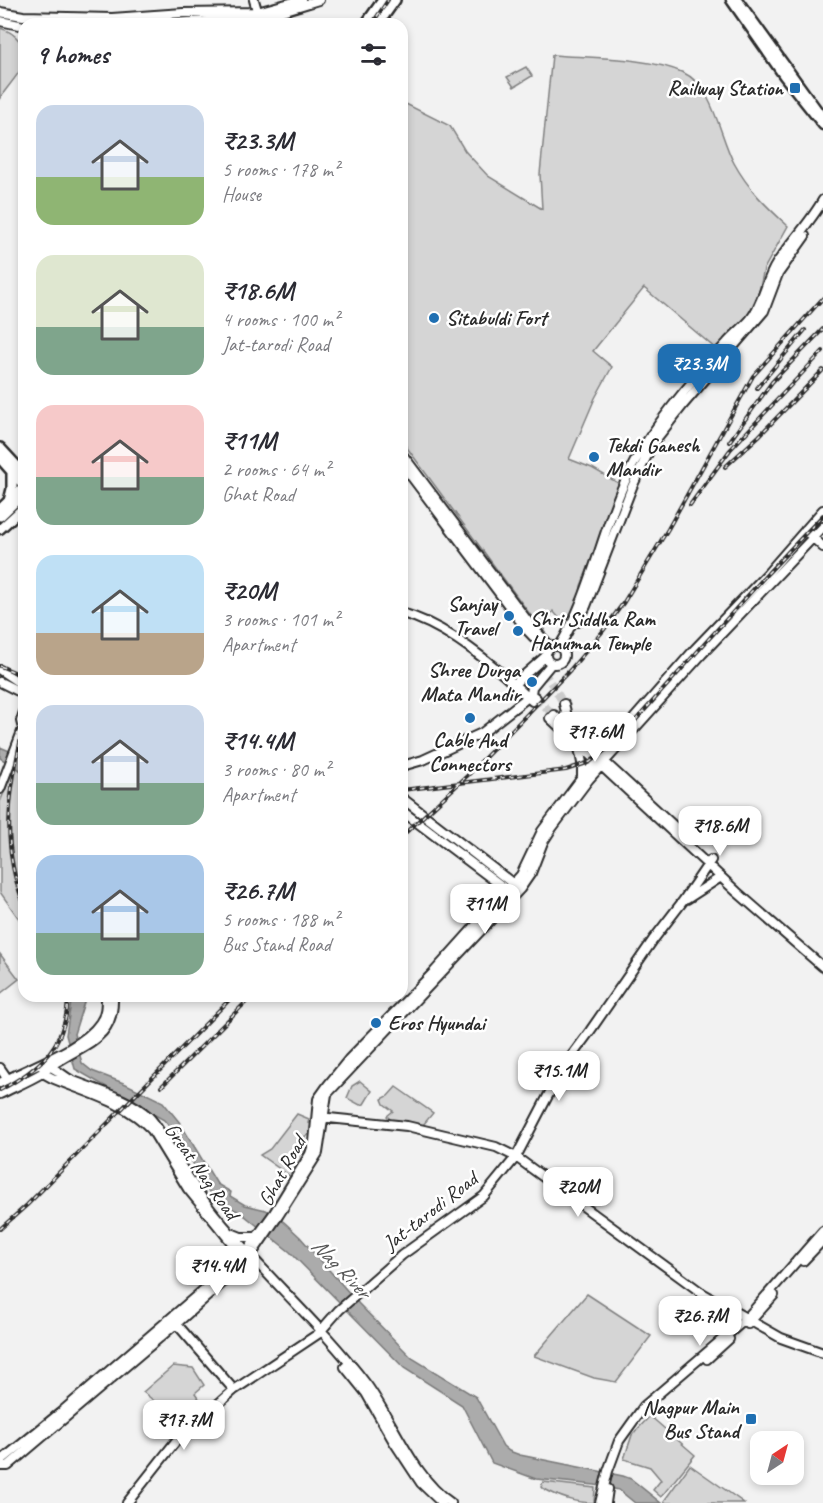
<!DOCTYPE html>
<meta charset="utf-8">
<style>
body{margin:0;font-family:Caveat,sans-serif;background:#f7f7f7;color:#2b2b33;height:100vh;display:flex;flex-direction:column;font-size:22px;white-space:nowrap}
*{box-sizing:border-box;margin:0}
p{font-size:20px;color:#7c7c81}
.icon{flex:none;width:33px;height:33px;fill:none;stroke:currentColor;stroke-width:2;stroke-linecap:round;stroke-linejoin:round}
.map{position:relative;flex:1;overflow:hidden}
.sheet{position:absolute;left:18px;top:18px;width:390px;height:984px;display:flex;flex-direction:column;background:#fff;border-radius:18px;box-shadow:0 3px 9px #0003}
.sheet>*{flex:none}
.needle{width:39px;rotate:36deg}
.tools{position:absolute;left:750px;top:1431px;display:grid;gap:12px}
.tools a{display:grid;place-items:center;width:54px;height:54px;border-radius:12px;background:#fff;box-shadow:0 3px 9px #0003;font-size:30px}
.price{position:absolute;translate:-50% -51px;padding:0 14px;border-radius:12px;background:#fff;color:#222;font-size:20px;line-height:39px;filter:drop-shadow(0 2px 3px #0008)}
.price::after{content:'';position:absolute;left:50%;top:36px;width:18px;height:14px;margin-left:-9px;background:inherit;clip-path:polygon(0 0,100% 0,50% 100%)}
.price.active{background:#1f6fb2;color:#fff}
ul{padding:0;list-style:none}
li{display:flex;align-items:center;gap:18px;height:150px;padding:0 18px}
li span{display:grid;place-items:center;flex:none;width:168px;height:120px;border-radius:18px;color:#555}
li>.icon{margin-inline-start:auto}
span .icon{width:72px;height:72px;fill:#fffc;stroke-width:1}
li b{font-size:26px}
h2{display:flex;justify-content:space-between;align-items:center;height:72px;padding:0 18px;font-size:26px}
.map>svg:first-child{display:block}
</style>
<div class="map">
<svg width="823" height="1503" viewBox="0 0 823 1503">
<rect width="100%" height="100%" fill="#f2f2f2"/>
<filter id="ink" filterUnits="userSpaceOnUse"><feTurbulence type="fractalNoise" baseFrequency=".0167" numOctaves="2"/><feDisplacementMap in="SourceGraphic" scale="12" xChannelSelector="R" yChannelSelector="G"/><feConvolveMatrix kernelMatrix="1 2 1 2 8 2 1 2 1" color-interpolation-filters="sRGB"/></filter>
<g filter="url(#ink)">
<path fill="#d5d5d5" stroke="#808080" stroke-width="1.5" d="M0,28C15,32 31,48 23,65C18,76 7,87 0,98Z
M552,55C591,58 649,57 684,73C713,86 720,137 734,163C748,189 767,207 788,226L764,269L757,301L751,314L716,349L644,288L593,351L612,367L595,398L569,459L592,468L620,484L581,586L578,607L569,629L553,611L543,632L402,441V102L450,126L465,151L488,176L542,209L540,174Z
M526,67L532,76L514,87L507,77Z
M15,766L24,774V926L0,892V802Z
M0,954L19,979L0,994Z
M360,1081L372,1091L364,1104L360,1105L347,1098L352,1086Z
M396,1087L433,1113L423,1125L392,1121L387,1116L393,1111L384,1104L382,1099L388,1096Z
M297,1114L309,1119L308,1123H311L310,1134L304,1137L305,1140L303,1144L306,1149L294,1179L260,1155L270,1149Z
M587,1294L651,1336L616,1382L594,1378L534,1356Z
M173,1366L193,1368L204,1385L195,1393L205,1407L184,1425L143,1392Z
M650,1416L695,1455L661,1497L653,1490L661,1480L650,1467L624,1459L632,1435Z
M690,1465L744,1503H666L664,1501Z
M543,1482L595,1488L594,1503C574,1503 558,1497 541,1487Z"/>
<path fill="#ababab" stroke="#787878" stroke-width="1.5" d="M0,747L24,757V772L0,758Z
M72,996H86L74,1034L82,1063L92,1071L126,1084L163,1102L180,1123L217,1184L231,1192L230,1196L245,1205L266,1210L284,1222L300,1237L359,1304L412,1358L476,1397L503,1446L509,1451L520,1455L623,1476L631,1479L661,1503H635L619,1490L595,1485L536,1479L492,1463L462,1405L404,1368L290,1252L240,1212L222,1204L209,1192L180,1140L164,1120L75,1069L66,1035Z"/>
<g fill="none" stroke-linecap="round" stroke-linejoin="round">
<path stroke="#cacaca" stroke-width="8" stroke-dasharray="8 4" stroke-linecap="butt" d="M544,672L564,704
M536,698L554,715"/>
<g stroke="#2b2b2b" stroke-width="12">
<path id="secondary" d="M254,0L261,24
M0,12L23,16L112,18L183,13L257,12L301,0
M0,21L24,26
M154,24L259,18L319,0
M402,454L532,627L551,647
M402,464L527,630L547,651
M805,530L823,547
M402,613C449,626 498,668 532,701
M578,622L586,606L632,487L653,443L683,405L764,311L778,274L805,236
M546 655a9 9 0 1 1 18 0a9 9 0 1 1-18 0Z
M559,647C594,590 603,520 635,461C658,420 695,377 727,343C734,335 743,328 750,320C764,303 765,281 777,263C792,241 810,223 823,200
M0,670L24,686
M0,682L24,694
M513,685L546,656
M536,698L531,694L532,687L551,664
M554,715L690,841
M550,718L737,892L823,967
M562,723L566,712L564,704
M579,748L582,763V778
M402,766L423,760L482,733L528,697
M0,789L23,729L21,721L24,712
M402,798L516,886
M402,811L511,893
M687,899L721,877
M44,1064C54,1067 62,1075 71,1080C98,1091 127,1097 149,1117C157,1125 161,1135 167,1143C182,1168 197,1193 215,1215C263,1274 321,1324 367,1385C393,1421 414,1479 451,1503
M44,1064L43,1073L52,1078C87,1093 125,1101 152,1130L188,1189L245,1259
M0,1068L9,1081
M0,1083C27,1068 83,1049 100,1023C106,1015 106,1005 106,996
M0,1094C14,1087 29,1081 42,1073C47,1070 51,1065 57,1062C86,1043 115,1038 113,996
M319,1117L407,1126L496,1147L516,1157L702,1293L781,1338L823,1353
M231,1233L241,1237H257
M803,1261L823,1240
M175,1322L234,1390
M748,1324L774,1295
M707,1359L729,1339
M345,1367L366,1393L394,1442L421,1483L442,1503
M1,1466L2,1460L60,1413L243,1256L274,1213L310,1154L314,1142L318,1099L328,1085L349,1059L434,972L521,875L542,831L581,779L695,649L768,573L823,510
M1,1466H8L177,1323L247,1261L278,1216L318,1153L327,1094L520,889L531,873L543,842L552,828L589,779L702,654L823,527
M127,1503L176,1441L234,1390L318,1334L339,1310L402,1255L484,1196L516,1157L562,1069L590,1031L653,940L683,901L711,860
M600,1503L608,1471L619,1441L644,1406L746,1319L823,1231
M606,1503L608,1489"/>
</g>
<g stroke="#2b2b2b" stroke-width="13">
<path id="primary" d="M731,0L784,76L823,125
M0,509L24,486
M0,529L24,507"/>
</g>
<g stroke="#2b2b2b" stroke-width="14">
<path id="highway" d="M737,0L823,119
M366,24L383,0
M378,24L395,0
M0,448L24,474
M0,458L24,485
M9,501L12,489V471
M0,516L24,493"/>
</g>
<use href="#secondary" stroke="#fff" stroke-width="8"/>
<use href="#primary" stroke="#fff" stroke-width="8"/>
<use href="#highway" stroke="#fff" stroke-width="9"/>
<g stroke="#2b2b2b" stroke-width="4">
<path id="rail" d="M372,24L388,0
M757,388L805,330
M729,442L772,382L823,329
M725,467L759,436L823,370
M690,505L730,450L823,351
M0,666L24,676
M24,725C9,789 0,845 24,904
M402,790L566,770L590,762L617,741L768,573L823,515
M402,836L467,776L570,670L603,631L624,602L668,529L753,376L823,298
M161,1087L252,996
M0,1090C40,1069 67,1045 68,996
M0,1229L27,1205L233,996"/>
</g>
<use href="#rail" stroke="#fff" stroke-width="1.5" stroke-dasharray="4.5" stroke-linecap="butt"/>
</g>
</g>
<g fill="#1f6fb2" stroke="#fff" stroke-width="2">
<rect x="789" y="82" width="12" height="12" rx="3"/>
<circle cx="434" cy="318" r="6"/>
<circle cx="594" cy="457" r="6"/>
<circle cx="509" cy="616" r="6"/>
<circle cx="518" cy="631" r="6"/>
<circle cx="532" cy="682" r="6"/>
<circle cx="470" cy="718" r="6"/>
<circle cx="376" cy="1023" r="6"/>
<rect x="745" y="1413" width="12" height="12" rx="3"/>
</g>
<g text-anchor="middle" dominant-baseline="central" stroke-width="5" stroke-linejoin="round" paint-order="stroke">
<g font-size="21" font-weight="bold" fill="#2b2b2b" stroke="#fff" text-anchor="end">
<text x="783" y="88">Railway Station</text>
<text x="446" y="318" text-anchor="start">Sitabuldi Fort</text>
<text x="606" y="445" text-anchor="start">Tekdi Ganesh<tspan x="606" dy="24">Mandir</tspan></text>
<text x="497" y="604">Sanjay<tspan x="497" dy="24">Travel</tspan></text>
<text x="530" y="619" text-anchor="start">Shri Siddha Ram<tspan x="530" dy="24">Hanuman Temple</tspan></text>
<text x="520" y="670">Shree Durga<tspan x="520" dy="24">Mata Mandir</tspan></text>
<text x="470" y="740" text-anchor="middle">Cable And<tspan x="470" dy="24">Connectors</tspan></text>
<text x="388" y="1023" text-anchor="start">Eros Hyundai</text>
<text x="739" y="1407">Nagpur Main<tspan x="739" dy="24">Bus Stand</tspan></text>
</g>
<g font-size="21" fill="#2b2b2b" stroke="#fff">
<text transform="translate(202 1171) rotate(55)">Great Nag Road</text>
<text transform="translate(282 1171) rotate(-61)">Ghat Road</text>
<text transform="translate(430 1211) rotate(-38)">Jat-tarodi Road</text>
</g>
<g font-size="22" font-style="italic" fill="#585858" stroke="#fff">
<text transform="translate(341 1268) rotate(46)">Nag River</text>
</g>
</g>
</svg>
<div class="tools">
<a><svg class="needle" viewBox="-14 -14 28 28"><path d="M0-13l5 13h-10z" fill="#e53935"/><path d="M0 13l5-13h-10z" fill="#7c7c81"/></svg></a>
</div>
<b class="price active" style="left:699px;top:395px">₹23.3M</b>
<b class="price" style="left:595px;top:763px">₹17.6M</b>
<b class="price" style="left:720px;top:857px">₹18.6M</b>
<b class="price" style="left:485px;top:935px">₹11M</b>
<b class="price" style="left:559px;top:1102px">₹15.1M</b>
<b class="price" style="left:578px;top:1218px">₹20M</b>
<b class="price" style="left:217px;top:1297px">₹14.4M</b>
<b class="price" style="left:700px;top:1347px">₹26.7M</b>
<b class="price" style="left:184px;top:1451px">₹17.7M</b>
<section class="sheet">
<h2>9 homes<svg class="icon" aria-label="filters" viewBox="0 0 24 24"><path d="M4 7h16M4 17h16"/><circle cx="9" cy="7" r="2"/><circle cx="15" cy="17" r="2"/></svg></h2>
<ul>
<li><span style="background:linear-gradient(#c9d6e8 60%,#8fb573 0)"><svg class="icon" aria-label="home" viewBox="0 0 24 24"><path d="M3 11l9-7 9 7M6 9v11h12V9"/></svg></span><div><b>₹23.3M</b><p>5 rooms · 178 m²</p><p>House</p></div></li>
<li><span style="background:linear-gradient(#dfe7d0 60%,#7fa58c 0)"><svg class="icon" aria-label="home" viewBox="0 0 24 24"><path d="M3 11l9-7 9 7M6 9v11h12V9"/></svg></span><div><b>₹18.6M</b><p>4 rooms · 100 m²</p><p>Jat-tarodi Road</p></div></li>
<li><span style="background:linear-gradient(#f6c9c9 60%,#7fa58c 0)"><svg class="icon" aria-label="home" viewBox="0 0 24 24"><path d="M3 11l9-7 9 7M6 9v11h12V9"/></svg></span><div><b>₹11M</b><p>2 rooms · 64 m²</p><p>Ghat Road</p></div></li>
<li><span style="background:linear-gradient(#bfe0f5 65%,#b9a48a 0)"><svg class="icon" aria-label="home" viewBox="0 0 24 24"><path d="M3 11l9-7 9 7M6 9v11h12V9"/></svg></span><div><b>₹20M</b><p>3 rooms · 101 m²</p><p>Apartment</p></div></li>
<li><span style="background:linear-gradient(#c9d6e8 65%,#7fa58c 0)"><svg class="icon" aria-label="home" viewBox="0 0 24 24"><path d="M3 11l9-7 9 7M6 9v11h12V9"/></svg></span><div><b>₹14.4M</b><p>3 rooms · 80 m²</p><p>Apartment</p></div></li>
<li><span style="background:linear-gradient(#a9c7e8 65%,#7fa58c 0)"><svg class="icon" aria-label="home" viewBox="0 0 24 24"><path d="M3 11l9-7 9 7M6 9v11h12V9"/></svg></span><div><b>₹26.7M</b><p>5 rooms · 188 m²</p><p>Bus Stand Road</p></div></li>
</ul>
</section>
</div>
